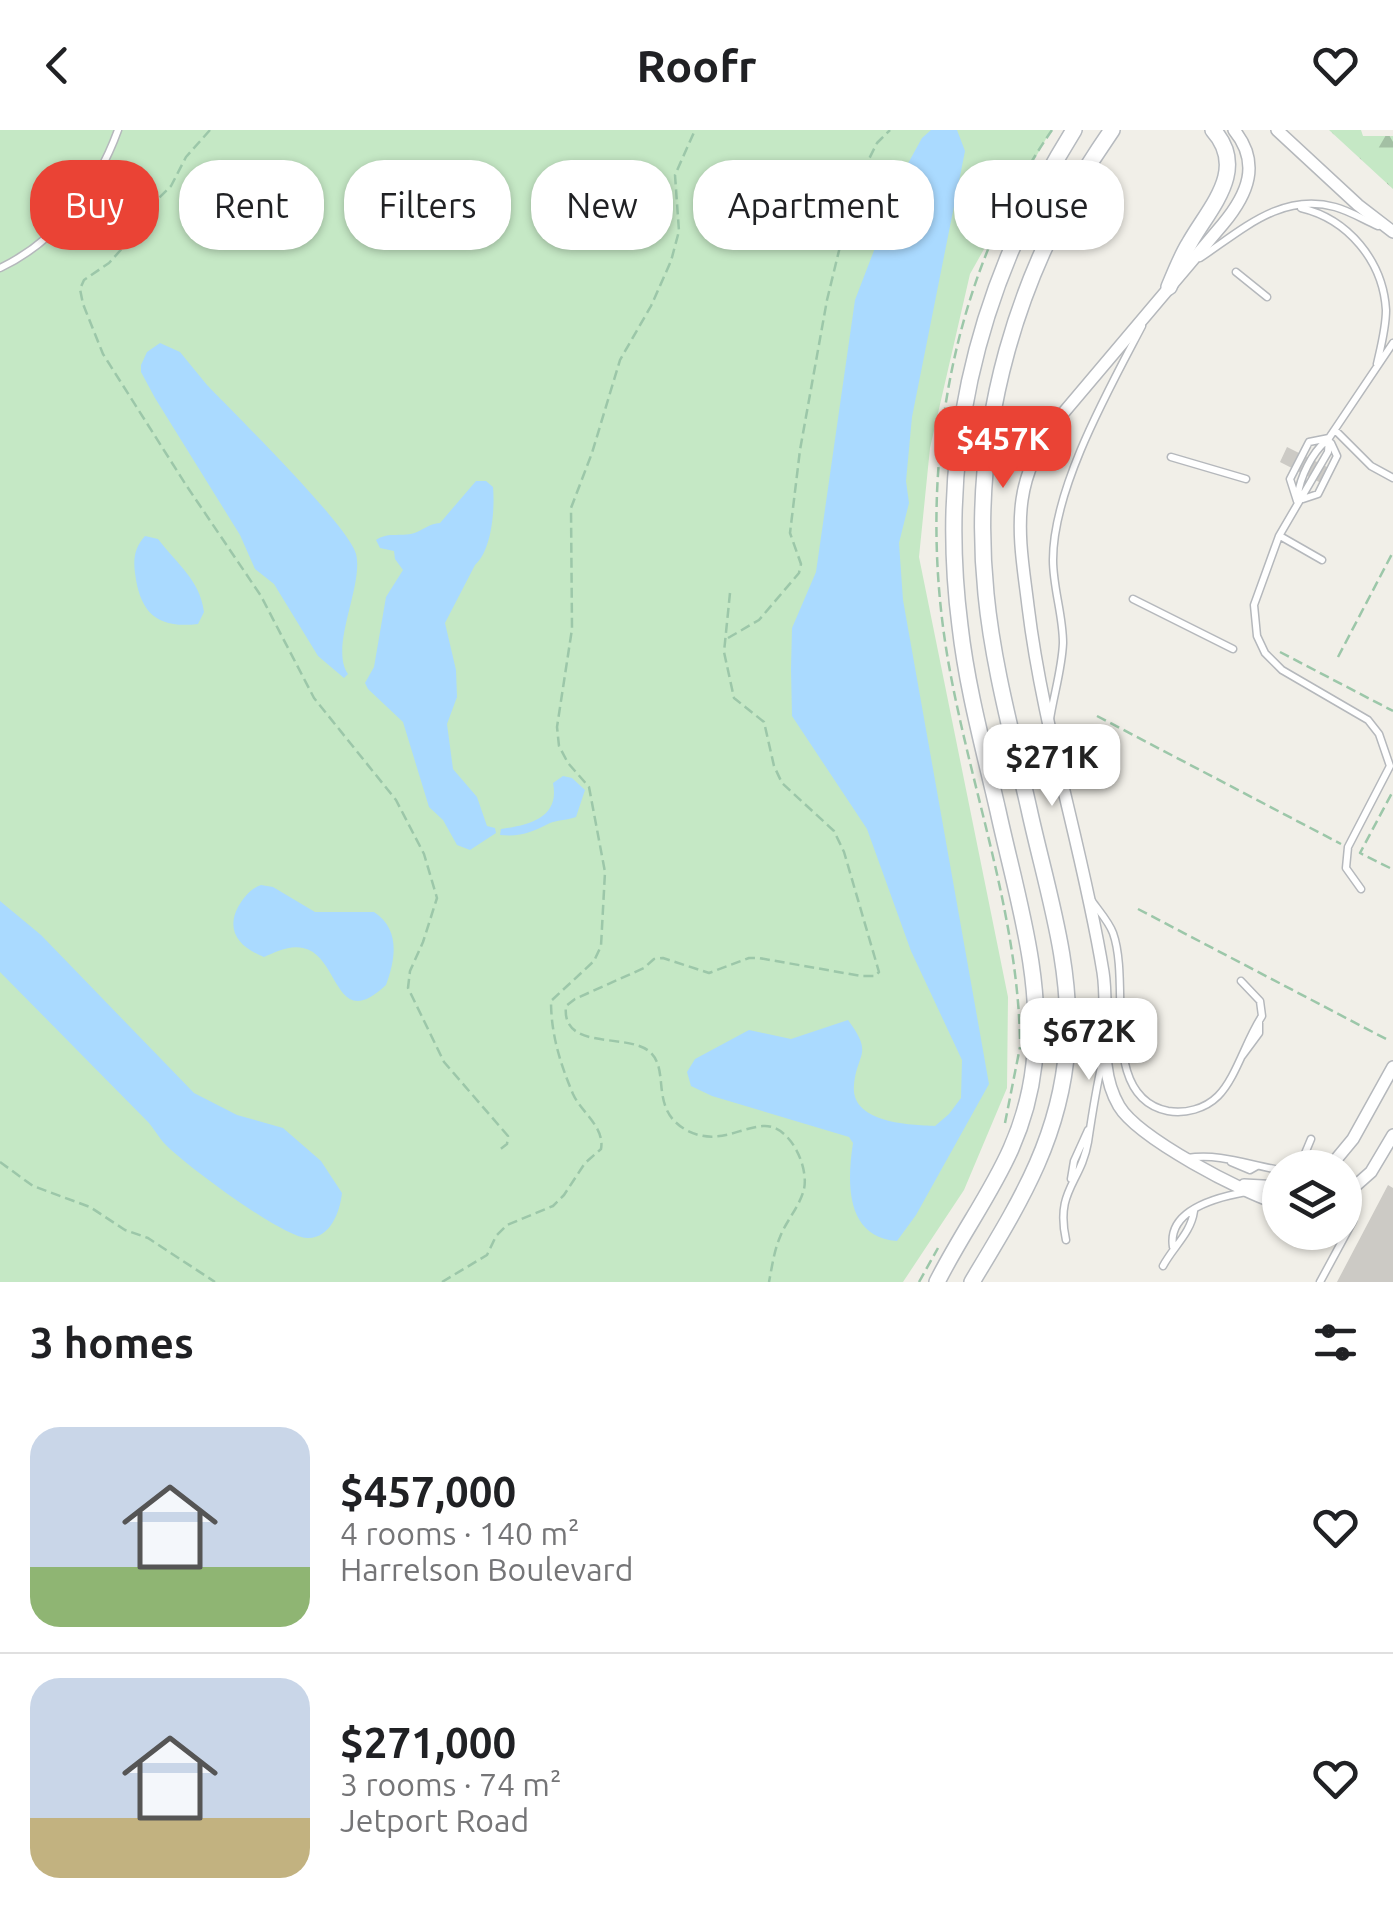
<!DOCTYPE html>
<meta charset="utf-8">
<style>
body{margin:0;font-family:Ubuntu,sans-serif;background:#f6f6f6;color:#202124;height:100vh;display:flex;flex-direction:column;font-size:38px;white-space:nowrap}
*{box-sizing:border-box;margin:0}
p{font-size:32px;color:#757577}
.icon{flex:none;width:55px;height:55px;fill:none;stroke:currentColor;stroke-width:2;stroke-linecap:round;stroke-linejoin:round}
.map{position:relative;height:1152px;overflow:hidden}
.sheet{display:flex;flex-direction:column;background:#fff;flex:1}
.sheet>*{flex:none}
.banner{position:absolute;left:30px;top:30px;width:1335px;height:90px;display:flex;gap:20px}
.tools{position:absolute;left:1262px;top:1020px;display:grid;gap:20px}
.tools a{display:grid;place-items:center;width:100px;height:100px;border-radius:50%;background:#fff;box-shadow:0 2px 8px #0004;font-size:50px}
.price{position:absolute;translate:-50% -85px;padding:0 22px;border-radius:20px;background:#fff;color:#222;font-size:32px;line-height:65px;filter:drop-shadow(0 2px 5px #0008)}
.price::after{content:'';position:absolute;left:50%;top:60px;width:30px;height:22px;margin-left:-15px;background:inherit;clip-path:polygon(0 0,100% 0,50% 100%)}
.price.on{background:#ea4335;color:#fff}
ul{padding:0;list-style:none}
li{display:flex;align-items:center;gap:30px;height:250px;padding:0 30px}
li+li{border-top:2px solid #e0e0e0}
li span{display:grid;place-items:center;flex:none;width:280px;height:200px;border-radius:30px;color:#555}
li>.icon{margin-inline-start:auto}
span .icon{width:120px;height:120px;fill:#fffc;stroke-width:1}
li b{font-size:42px}
h2{display:flex;justify-content:space-between;align-items:center;height:120px;padding:0 30px;font-size:42px}
.pill{padding:0 35px;border-radius:40px;background:#fff;box-shadow:0 2px 8px #0004;font-size:35px;line-height:90px}
.pill.on{background:#ea4335;color:#fff}
header{display:flex;justify-content:space-between;align-items:center;height:130px;padding:0 30px;background:#fff;font-size:45px;font-weight:700}
.map>svg:first-child{display:block}
</style>
<header><svg class="icon" aria-label="back" viewBox="0 0 24 24"><path d="M15 5l-7 7 7 7"/></svg>Roofr<svg class="icon" aria-label="heart" viewBox="0 0 24 24"><path d="M12 20l-8-8c-3-5 5-10 8-4 3-6 11-1 8 4z"/></svg></header>
<div class="map">
<svg width="1393" height="1152" viewBox="0 0 1393 1152">
<defs>
<pattern id="forest-firs" width="22" height="20" patternUnits="userSpaceOnUse" patternTransform="scale(2.5)"><rect width="22" height="20" fill="#c5e8c5"/><path d="M5 1l3.5 6h-7zM16 11l3.5 6h-7z" fill="#a3c0a4"/></pattern>
</defs>
<rect width="100%" height="100%" fill="#f1efe8"/>
<path fill="#c5e8c5" d="M0,0H1051L970,144L930,318L919,427L1008,867L1007,958L964,1060L903,1152H0Z"/>
<path fill="url(#forest-firs)" d="M1329,0H1361L1363,6H1393V59Z"/>
<path fill="#aadaff" d="M931,0H957L965,21L912,287L906,351L909,373L899,413L903,470L989,954L916,1085L897,1111C845,1107 847,1052 853,1013L849,1007L712,966L691,956L687,942L695,929L749,900L791,909L848,890C874,925 857,922 854,955C850,993 909,995 935,996L949,984L961,968L962,930L911,821L867,699L792,586L791,539L792,498L816,442L855,170L906,37L922,8Z
M160,213L180,222L207,255C234,283 349,396 356,424C364,455 329,517 348,544L344,548L318,526L274,454L255,439L240,405L155,268L141,242V235L147,222Z
M476,351H486L493,357C495,379 492,420 475,435L445,493L456,540L457,567L447,594L453,639L477,667L487,696L495,698L496,703L470,720L457,715L443,690L429,677L403,592L368,559L365,553L374,537L386,467L403,440L395,429L394,421L380,418L376,410C389,401 403,408 417,402C426,398 429,394 440,393Z
M145,406L158,409C177,434 200,450 204,482L198,494C156,499 140,482 135,443C133,428 135,417 145,406Z
M563,646L572,648L585,660L576,687C568,690 558,690 550,693C532,702 522,707 500,705L501,699C529,695 560,688 553,653Z
M261,755L273,757L315,782H374C400,799 396,828 386,855C334,904 340,825 303,818C289,815 276,822 264,827C241,818 225,802 238,777C244,767 250,759 261,755Z
M0,771L41,805L194,963L237,985L283,998L321,1031L342,1063C340,1082 330,1109 307,1108C283,1108 181,1032 163,1012C158,1006 154,999 149,993L0,842Z"/>
<path fill="#cccac5" d="M1287,317L1333,340L1325,355L1280,332Z
M1388,1055L1393,1058V1152H1337Z"/>
<g fill="none" stroke-linecap="round" stroke-linejoin="round">
<g stroke="#b5b8bc" stroke-width="9">
<path id="lane" d="M1301,78C1348,89 1383,131 1386,180C1386,198 1381,216 1377,234
M1200,128C1241,101 1281,62 1335,77C1350,81 1364,90 1378,96
M0,138C57,111 97,58 118,0
M1236,142L1267,167
M1335,300L1371,336L1393,348
M1171,327L1246,349
M1298,365C1300,347 1312,323 1326,311
M1303,369L1318,364L1337,326L1331,313
M1297,371L1290,349L1309,312L1329,308
M1280,406L1322,430
M1133,469L1233,519
M1050,589C1054,564 1062,538 1063,513C1063,485 1053,458 1053,430C1053,358 1109,259 1142,196
M1361,759L1346,738L1348,717L1390,636L1379,604L1368,590L1282,540L1265,523L1257,506L1254,475L1279,406L1328,322L1329,308L1393,213
M1092,771C1099,781 1109,792 1113,803C1132,856 1098,967 1168,981C1185,984 1205,979 1218,966C1236,948 1246,910 1262,886L1260,871L1241,851
M1242,926L1259,903V891
M1187,1028C1221,1023 1248,1035 1280,1040
M1231,1032L1250,1040L1257,1036
M1292,1038L1301,1033L1311,1009
M1071,1049L1074,1031L1088,1000
M1066,1110C1055,1060 1081,1053 1088,1012C1092,985 1096,959 1102,933
M1173,1117C1167,1079 1218,1067 1246,1062
M1163,1136C1173,1117 1191,1103 1194,1081
M1320,1152L1353,1091L1348,1064"/>
</g>
<g stroke="#b5b8bc" stroke-width="14">
<path id="street" d="M1234,0C1261,33 1248,64 1223,94L1054,294C1038,318 1026,341 1022,370C1017,405 1024,442 1028,476C1043,600 1083,719 1103,842C1110,886 1095,935 1119,976C1138,1008 1243,1063 1280,1074
M1277,0L1358,75L1393,102
M1329,1038L1353,1009L1393,937
M1244,1055L1280,1057
M1345,1065L1371,1042L1393,1005"/>
</g>
<g stroke="#b6babf" stroke-width="18">
<path id="secondary" d="M1169,157C1175,143 1181,127 1189,114C1209,78 1249,40 1213,0
M937,1152C976,1075 1024,1025 1034,934C1044,849 1016,764 998,681C984,620 967,558 960,496C937,317 978,153 1074,0
M972,1152C1018,1075 1060,1010 1067,917C1073,836 1046,757 1029,679C1013,608 993,536 986,464C969,299 1017,135 1112,0"/>
</g>
<path stroke="#9cc7a9" stroke-width="2.5" stroke-dasharray="10 5" stroke-linecap="butt" d="M210,0L186,27L171,56L147,80L127,113L109,133L84,150L80,159L83,174L103,224L186,355L261,466L314,568L396,670L424,724L437,768L423,812L410,841L408,858L444,932L508,1006L507,1014L498,1021
M730,463L724,522L734,568L764,592L774,636L782,653L834,701L844,722L879,842L875,846H861L759,828H749L709,843L663,828L654,829L644,838L575,869L566,876C561,922 628,902 650,922C671,941 648,980 688,1001C717,1015 736,999 763,996C790,994 809,1037 804,1059C800,1076 786,1091 780,1107C774,1121 772,1137 769,1152
M728,508L759,490L799,443L801,434L790,403L800,320L827,170L854,59L877,13L890,0
M1280,522L1393,581
M1338,527L1393,422
M1097,586L1341,714
M1390,738L1360,723L1393,661
M1138,779L1388,910
M1020,909C1017,780 970,657 948,530C917,350 947,152 1052,0
M1005,993L1020,917
M0,1032L33,1056L90,1077L125,1100L148,1108L215,1152
M442,1152L487,1125L496,1106L507,1095L553,1076L564,1065L585,1033L601,1019C605,997 581,982 573,964C560,933 551,904 551,871L594,831L601,816L605,742L589,657L568,633L559,616L557,597L572,499L571,378L592,323L620,230L651,176L671,131L679,101L675,45L695,0
M919,1152L938,1118"/>
<use href="#lane" stroke="#fff" stroke-width="6"/>
<use href="#street" stroke="#fff" stroke-width="11"/>
<use href="#secondary" stroke="#fff" stroke-width="15"/>
</g>
</svg>
<div class="tools">
<a><svg class="icon" aria-label="layers" viewBox="0 0 24 24"><path d="M12 4l9 5-9 5-9-5zM3 14l9 5 9-5"/></svg></a>
</div>
<b class="price on" style="left:1003px;top:361px">$457K</b>
<b class="price" style="left:1052px;top:679px">$271K</b>
<b class="price" style="left:1089px;top:953px">$672K</b>
<div class="banner">
<a class="pill on">Buy</a>
<a class="pill">Rent</a>
<a class="pill">Filters</a>
<a class="pill">New</a>
<a class="pill">Apartment</a>
<a class="pill">House</a>
</div>
</div>
<section class="sheet">
<h2>3 homes<svg class="icon" aria-label="filters" viewBox="0 0 24 24"><path d="M4 7h16M4 17h16"/><circle cx="9" cy="7" r="2"/><circle cx="15" cy="17" r="2"/></svg></h2>
<ul>
<li><span style="background:linear-gradient(#c9d6e8 70%,#8fb573 0)"><svg class="icon" aria-label="home" viewBox="0 0 24 24"><path d="M3 11l9-7 9 7M6 9v11h12V9"/></svg></span><div><b>$457,000</b><p>4 rooms · 140 m²</p><p>Harrelson Boulevard</p></div><svg class="icon" aria-label="heart" viewBox="0 0 24 24"><path d="M12 20l-8-8c-3-5 5-10 8-4 3-6 11-1 8 4z"/></svg></li>
<li><span style="background:linear-gradient(#c9d6e8 70%,#c2b280 0)"><svg class="icon" aria-label="home" viewBox="0 0 24 24"><path d="M3 11l9-7 9 7M6 9v11h12V9"/></svg></span><div><b>$271,000</b><p>3 rooms · 74 m²</p><p>Jetport Road</p></div><svg class="icon" aria-label="heart" viewBox="0 0 24 24"><path d="M12 20l-8-8c-3-5 5-10 8-4 3-6 11-1 8 4z"/></svg></li>
</ul>
</section>
